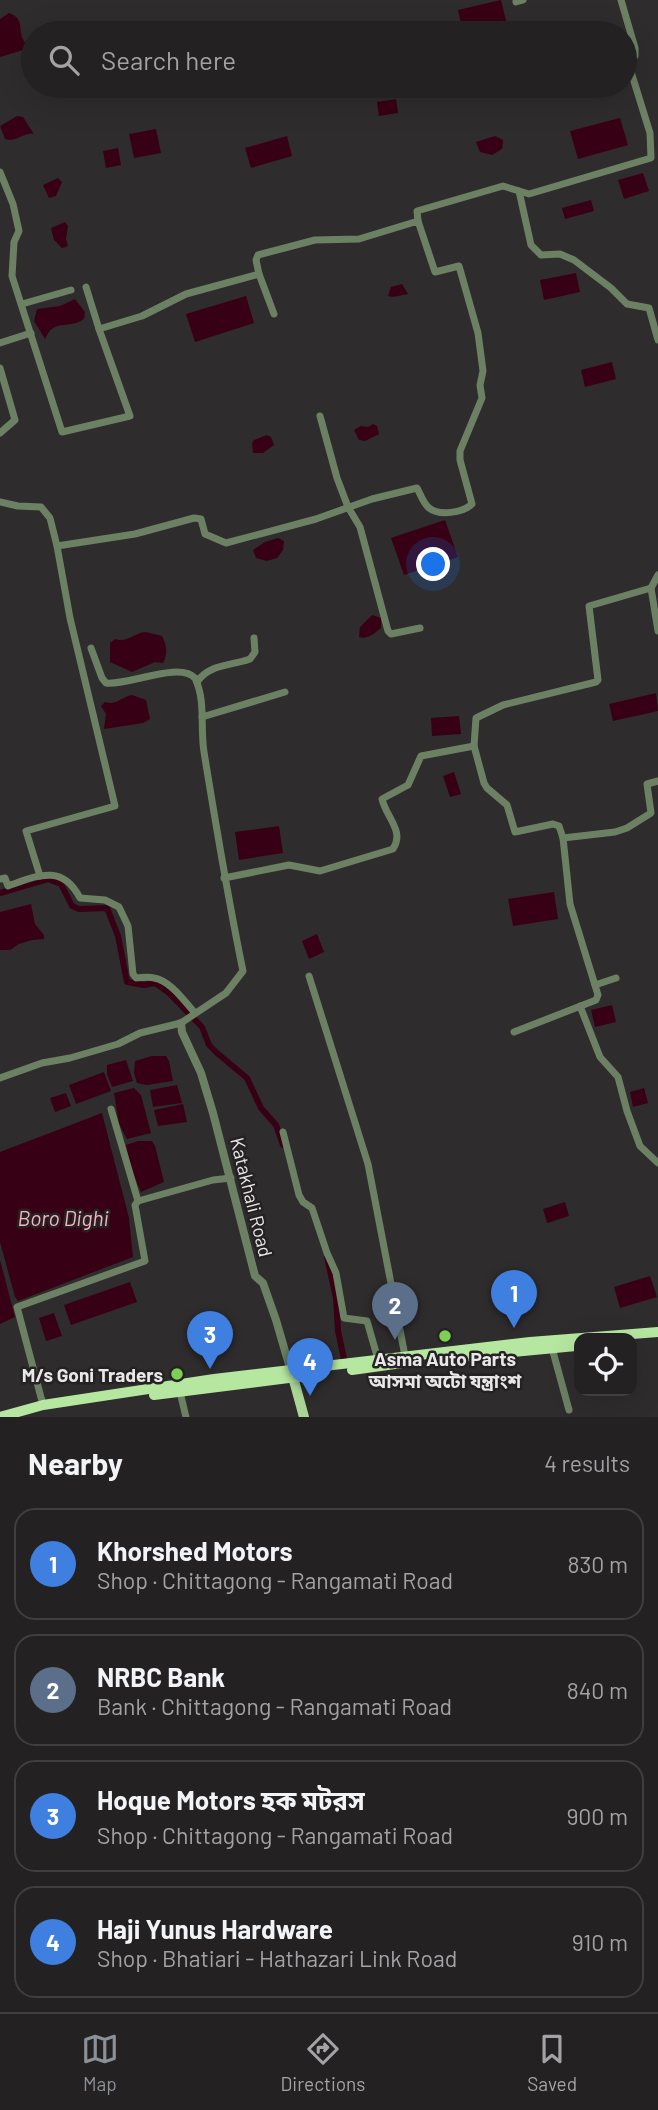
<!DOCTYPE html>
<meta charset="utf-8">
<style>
:root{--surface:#232122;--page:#2b292a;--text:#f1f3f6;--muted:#a3a3a5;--line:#403e40;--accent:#8c9099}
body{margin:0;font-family:Barlow,"Noto Sans Bengali",sans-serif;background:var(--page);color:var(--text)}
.controls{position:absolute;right:21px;bottom:21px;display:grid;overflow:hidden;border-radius:14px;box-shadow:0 7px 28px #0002}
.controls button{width:63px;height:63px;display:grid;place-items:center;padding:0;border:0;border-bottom:2px solid var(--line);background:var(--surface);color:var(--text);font:35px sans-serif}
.you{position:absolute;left:434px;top:565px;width:24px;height:24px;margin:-18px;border:5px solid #fff;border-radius:50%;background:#1a73e8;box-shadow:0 0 0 10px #1a73e833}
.badge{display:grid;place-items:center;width:46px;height:46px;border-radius:50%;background:var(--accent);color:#fff;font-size:23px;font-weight:700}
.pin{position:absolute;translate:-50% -58px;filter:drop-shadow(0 2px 4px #0008)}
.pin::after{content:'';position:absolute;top:37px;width:24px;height:21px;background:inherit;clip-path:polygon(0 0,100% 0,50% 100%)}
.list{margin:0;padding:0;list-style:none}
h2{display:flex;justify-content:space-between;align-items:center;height:91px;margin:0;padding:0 28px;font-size:30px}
h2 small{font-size:23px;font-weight:400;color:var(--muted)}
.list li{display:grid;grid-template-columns:46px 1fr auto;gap:21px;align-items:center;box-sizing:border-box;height:112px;margin:0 14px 14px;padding:0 14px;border:2px solid var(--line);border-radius:21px}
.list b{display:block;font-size:26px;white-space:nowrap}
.list p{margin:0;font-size:23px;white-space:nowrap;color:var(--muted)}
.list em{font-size:23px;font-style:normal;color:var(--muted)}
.icon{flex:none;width:38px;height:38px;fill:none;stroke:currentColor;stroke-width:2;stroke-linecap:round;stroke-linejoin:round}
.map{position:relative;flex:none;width:658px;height:1417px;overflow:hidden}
.search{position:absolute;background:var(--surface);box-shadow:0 7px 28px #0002;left:21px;right:21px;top:21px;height:77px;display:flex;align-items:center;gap:18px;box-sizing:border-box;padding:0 24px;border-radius:38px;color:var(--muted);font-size:26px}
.sheet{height:595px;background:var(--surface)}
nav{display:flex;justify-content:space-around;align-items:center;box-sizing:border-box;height:98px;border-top:2px solid var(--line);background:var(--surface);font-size:19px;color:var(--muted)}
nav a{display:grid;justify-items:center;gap:4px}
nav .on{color:var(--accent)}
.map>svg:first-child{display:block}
.water{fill:#380014}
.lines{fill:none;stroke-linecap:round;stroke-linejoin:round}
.canal{stroke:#380014;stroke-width:6}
.minor{stroke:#6c8163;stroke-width:7}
.tertiary{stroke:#6c8163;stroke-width:8}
.primary{stroke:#a9d697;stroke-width:10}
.trunk{stroke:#b6e7a1;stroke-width:10}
.poi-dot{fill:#7cd154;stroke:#262223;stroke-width:2.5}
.labels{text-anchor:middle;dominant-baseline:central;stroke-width:5;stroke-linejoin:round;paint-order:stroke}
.street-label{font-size:19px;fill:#e9e7e8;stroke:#262223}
.poi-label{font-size:19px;font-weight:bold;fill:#e9e7e8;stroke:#262223}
.water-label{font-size:21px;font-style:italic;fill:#fbb2c3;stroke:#262223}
</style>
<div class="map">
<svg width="658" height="1417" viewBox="0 0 658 1417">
<rect width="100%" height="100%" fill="#2f2c2d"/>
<g class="water">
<path d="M501,0L507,25L463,33L458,10Z"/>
<path d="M9,13C23,18 19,26 22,37C23,40 26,43 27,47L23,50L0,57V19Z"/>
<path d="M396,99L398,113L379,116L377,102Z"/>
<path d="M17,116L23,117L34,134C22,132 17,143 5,139L0,126Z"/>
<path d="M620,118L628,145L578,159L570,131Z"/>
<path d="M156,129L161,153L134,158L129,134Z"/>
<path d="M287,136L292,156L251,168L245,148Z"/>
<path d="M495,136L503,140L502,149L492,155L480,152L476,142Z"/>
<path d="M118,148L121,165L106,168L103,151Z"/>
<path d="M643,173L649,191L624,199L618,180Z"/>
<path d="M58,178L62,182L56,196L49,198L43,185Z"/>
<path d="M591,200L594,211L565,219L562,208Z"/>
<path d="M65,222L68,226L66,239L68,246L62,248L54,240L51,228Z"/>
<path d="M576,273L580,292L544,300L540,280Z"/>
<path d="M402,284L408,294L393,297L388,296L391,287Z"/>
<path d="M246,296L254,323L195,342L186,314Z"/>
<path d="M75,299L85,312L84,319C67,330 54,318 45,339L34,321L37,309L60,306Z"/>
<path d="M612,362L616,379L585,387L581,370Z"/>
<path d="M373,424L377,426L379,434L365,441L359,440L354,430L361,426L368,427Z"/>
<path d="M267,435L271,437L274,445L263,453H253L252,443L254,440Z"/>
<path d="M445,520L458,557L404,575L391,538Z"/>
<path d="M278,538L284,541L283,550L277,558L267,561L256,558L253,550L265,542Z"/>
<path d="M372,615L381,618V628C375,633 367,640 359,637L360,627Z"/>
<path d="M146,632L162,636C167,645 168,654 163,663L155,662L132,672L110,662V643L115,639C128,643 133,633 146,632Z"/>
<path d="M656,693L658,711L613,721L609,704Z"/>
<path d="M132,695L146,700L150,719L143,723L104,729L106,714L101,706L105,702C116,706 121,697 132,695Z"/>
<path d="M459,716L461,734L432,736L431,718Z"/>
<path d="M454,772L461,794L450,797L443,776Z"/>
<path d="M279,826L283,853L239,860L235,832Z"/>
<path d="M554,892L558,919L513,926L508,899Z"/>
<path d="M31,904L35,924L44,935V939L32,940L19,944L10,950H0V912Z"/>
<path d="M317,934L324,952L309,959L302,941Z"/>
<path d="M612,1005L616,1022L595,1027L591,1010Z"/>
<path d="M152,1056H166L169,1061L173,1081L147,1085L137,1083L134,1073L135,1061Z"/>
<path d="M126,1060L133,1081L112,1087L107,1074V1065Z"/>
<path d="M104,1072L111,1091L76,1104L69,1085Z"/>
<path d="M177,1085L182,1103L153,1107L150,1090Z"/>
<path d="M134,1088L141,1095L151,1133L127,1139L119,1124L114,1093Z"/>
<path d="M644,1088L648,1103L633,1107L630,1092Z"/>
<path d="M66,1093L71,1106L55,1112L50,1098Z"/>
<path d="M183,1104L187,1122L158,1126L154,1110Z"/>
<path d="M102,1113L129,1218L133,1257L18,1301L15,1297L0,1242V1152Z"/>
<path d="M138,1141H152L155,1146L164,1182L141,1192L131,1168L126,1145Z"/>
<path d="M565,1202L569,1216L547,1223L543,1209Z"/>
<path d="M0,1260L15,1317L0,1324Z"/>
<path d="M650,1276L657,1297L620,1308L614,1287Z"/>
<path d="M130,1282L137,1302L71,1325L64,1305Z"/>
<path d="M54,1313L62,1336L46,1341L39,1318Z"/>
</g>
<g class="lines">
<g class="canal">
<path d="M0,893L48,879L61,884L72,906L79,909L107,908L118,936L127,982L144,985L155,983L168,992L202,1027L209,1045L217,1053L247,1078L261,1108L276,1125L283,1145"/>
<path d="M327,1257L336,1298L338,1331L344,1359"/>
</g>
<g class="minor">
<path d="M516,2L523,0"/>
<path d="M0,172L13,204L19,231L14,242L12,276L62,432L130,416L99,329"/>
<path d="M519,191L531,245L541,255L560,254L574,260L611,288L627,304L649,308L658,340"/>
<path d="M418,221L417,211L503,186L529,194L651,158L650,133L628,62L635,56V48L621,0"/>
<path d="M259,274L274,314"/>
<path d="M22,304L71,290"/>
<path d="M0,343L31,333"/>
<path d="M0,368L15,420L0,433"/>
<path d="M320,416L337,478L348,507L360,527L388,631L391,634L420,628"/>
<path d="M0,502L18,506L41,507L50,518L57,546"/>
<path d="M658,575L651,588L658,631"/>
<path d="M197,682C209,664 231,666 250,659L255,652L254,638"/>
<path d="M202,717L285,692"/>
<path d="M563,838L615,832L627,828L651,813L647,784L658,781"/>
<path d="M40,876L26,831L115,806L70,618L57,546L135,534L194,518L201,519L205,534L226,543L316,519L372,499L417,488C421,495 423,503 429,508C439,516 463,513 472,504L460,460V451L482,398L480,385L483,371L478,333L459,266L435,272L418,221L359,239L315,240L258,255L256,260L259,274L186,294L142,316L99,329L86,287"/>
<path d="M224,878L289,865L320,871L393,849C405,831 386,817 382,799L408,785L421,756L474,746"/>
<path d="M0,879L5,878L8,886C37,876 62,863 80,898L105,900L119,907L128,926L133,974L136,978C142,978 148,976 154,978C171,981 184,1001 195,1013"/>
<path d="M309,976L368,1164L405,1356"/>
<path d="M595,985L616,978"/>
<path d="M580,1006L600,1057L618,1077L627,1111L640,1146L658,1163"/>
<path d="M514,1032L596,1000L598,995L570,904L563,838L559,826L553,824L515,832L507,805L487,788L484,783L474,746L476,718L503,705L596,682L598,680L589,606L651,588"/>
<path d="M0,1078L42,1063L70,1058L118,1044L140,1033L181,1023L226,993L243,971C228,899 216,826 204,752C200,727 206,701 195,678C179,661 128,686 106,683L102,678L91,648"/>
<path d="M111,1109L138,1201"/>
<path d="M283,1132L299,1195L303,1202L312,1208L327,1253L336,1273L344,1318L367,1321L379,1363"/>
<path d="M552,1348L569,1410"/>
<path d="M180,1392L186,1417"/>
<path d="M43,1405L17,1307L145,1261L135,1205L138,1201L213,1180L231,1178"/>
</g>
<path class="tertiary" d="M181,1023L182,1032L201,1073L213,1113L255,1276L263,1283L276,1320L292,1375"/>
<path class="primary" d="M293,1377L304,1417"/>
<g class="trunk">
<path d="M439,1359L576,1346"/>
<path d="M352,1370L402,1363"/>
<path d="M154,1395L312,1375"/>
<path d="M0,1417L43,1405L214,1379L530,1342L658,1332"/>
</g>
</g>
<g class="poi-dot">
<circle cx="445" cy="1336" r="7"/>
<circle cx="177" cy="1374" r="7"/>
</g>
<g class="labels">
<g class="street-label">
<text transform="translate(252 1197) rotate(76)">Katakhali Road</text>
</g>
<g class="poi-label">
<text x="445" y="1358">Asma Auto Parts<tspan x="445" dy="22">আসমা অটো যন্ত্রাংশ</tspan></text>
<text x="163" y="1374" text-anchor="end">M/s Goni Traders</text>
</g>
<g class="water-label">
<text x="63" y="1217">Boro Dighi</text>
</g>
</g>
</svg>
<div class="controls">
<button><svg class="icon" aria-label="locate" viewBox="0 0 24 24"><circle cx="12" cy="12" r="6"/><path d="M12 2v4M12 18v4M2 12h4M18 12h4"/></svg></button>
</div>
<div class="you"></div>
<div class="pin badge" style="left:514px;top:1328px;background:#3f7fe0">1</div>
<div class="pin badge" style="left:395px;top:1340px;background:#5c6f8a">2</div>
<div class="pin badge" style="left:210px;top:1369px;background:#3f7fe0">3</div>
<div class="pin badge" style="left:310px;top:1396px;background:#3f7fe0">4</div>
<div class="search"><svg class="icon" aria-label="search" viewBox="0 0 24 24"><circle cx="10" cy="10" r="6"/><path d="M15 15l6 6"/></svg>Search here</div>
</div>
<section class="sheet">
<h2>Nearby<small>4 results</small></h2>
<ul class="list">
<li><span class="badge" style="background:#3f7fe0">1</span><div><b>Khorshed Motors</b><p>Shop · Chittagong - Rangamati Road</p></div><em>830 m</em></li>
<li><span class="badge" style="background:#5c6f8a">2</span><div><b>NRBC Bank</b><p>Bank · Chittagong - Rangamati Road</p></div><em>840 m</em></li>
<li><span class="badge" style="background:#3f7fe0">3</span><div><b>Hoque Motors হক মটরস</b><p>Shop · Chittagong - Rangamati Road</p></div><em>900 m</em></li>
<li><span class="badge" style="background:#3f7fe0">4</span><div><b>Haji Yunus Hardware</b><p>Shop · Bhatiari - Hathazari Link Road</p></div><em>910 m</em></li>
</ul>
</section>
<nav>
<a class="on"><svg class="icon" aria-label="map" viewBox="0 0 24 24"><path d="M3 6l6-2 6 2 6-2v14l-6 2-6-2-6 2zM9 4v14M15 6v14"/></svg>Map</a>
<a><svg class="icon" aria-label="directions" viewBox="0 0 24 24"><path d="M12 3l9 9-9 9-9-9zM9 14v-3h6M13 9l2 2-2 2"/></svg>Directions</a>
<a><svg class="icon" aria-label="saved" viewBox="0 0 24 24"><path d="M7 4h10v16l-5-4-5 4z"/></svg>Saved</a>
</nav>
